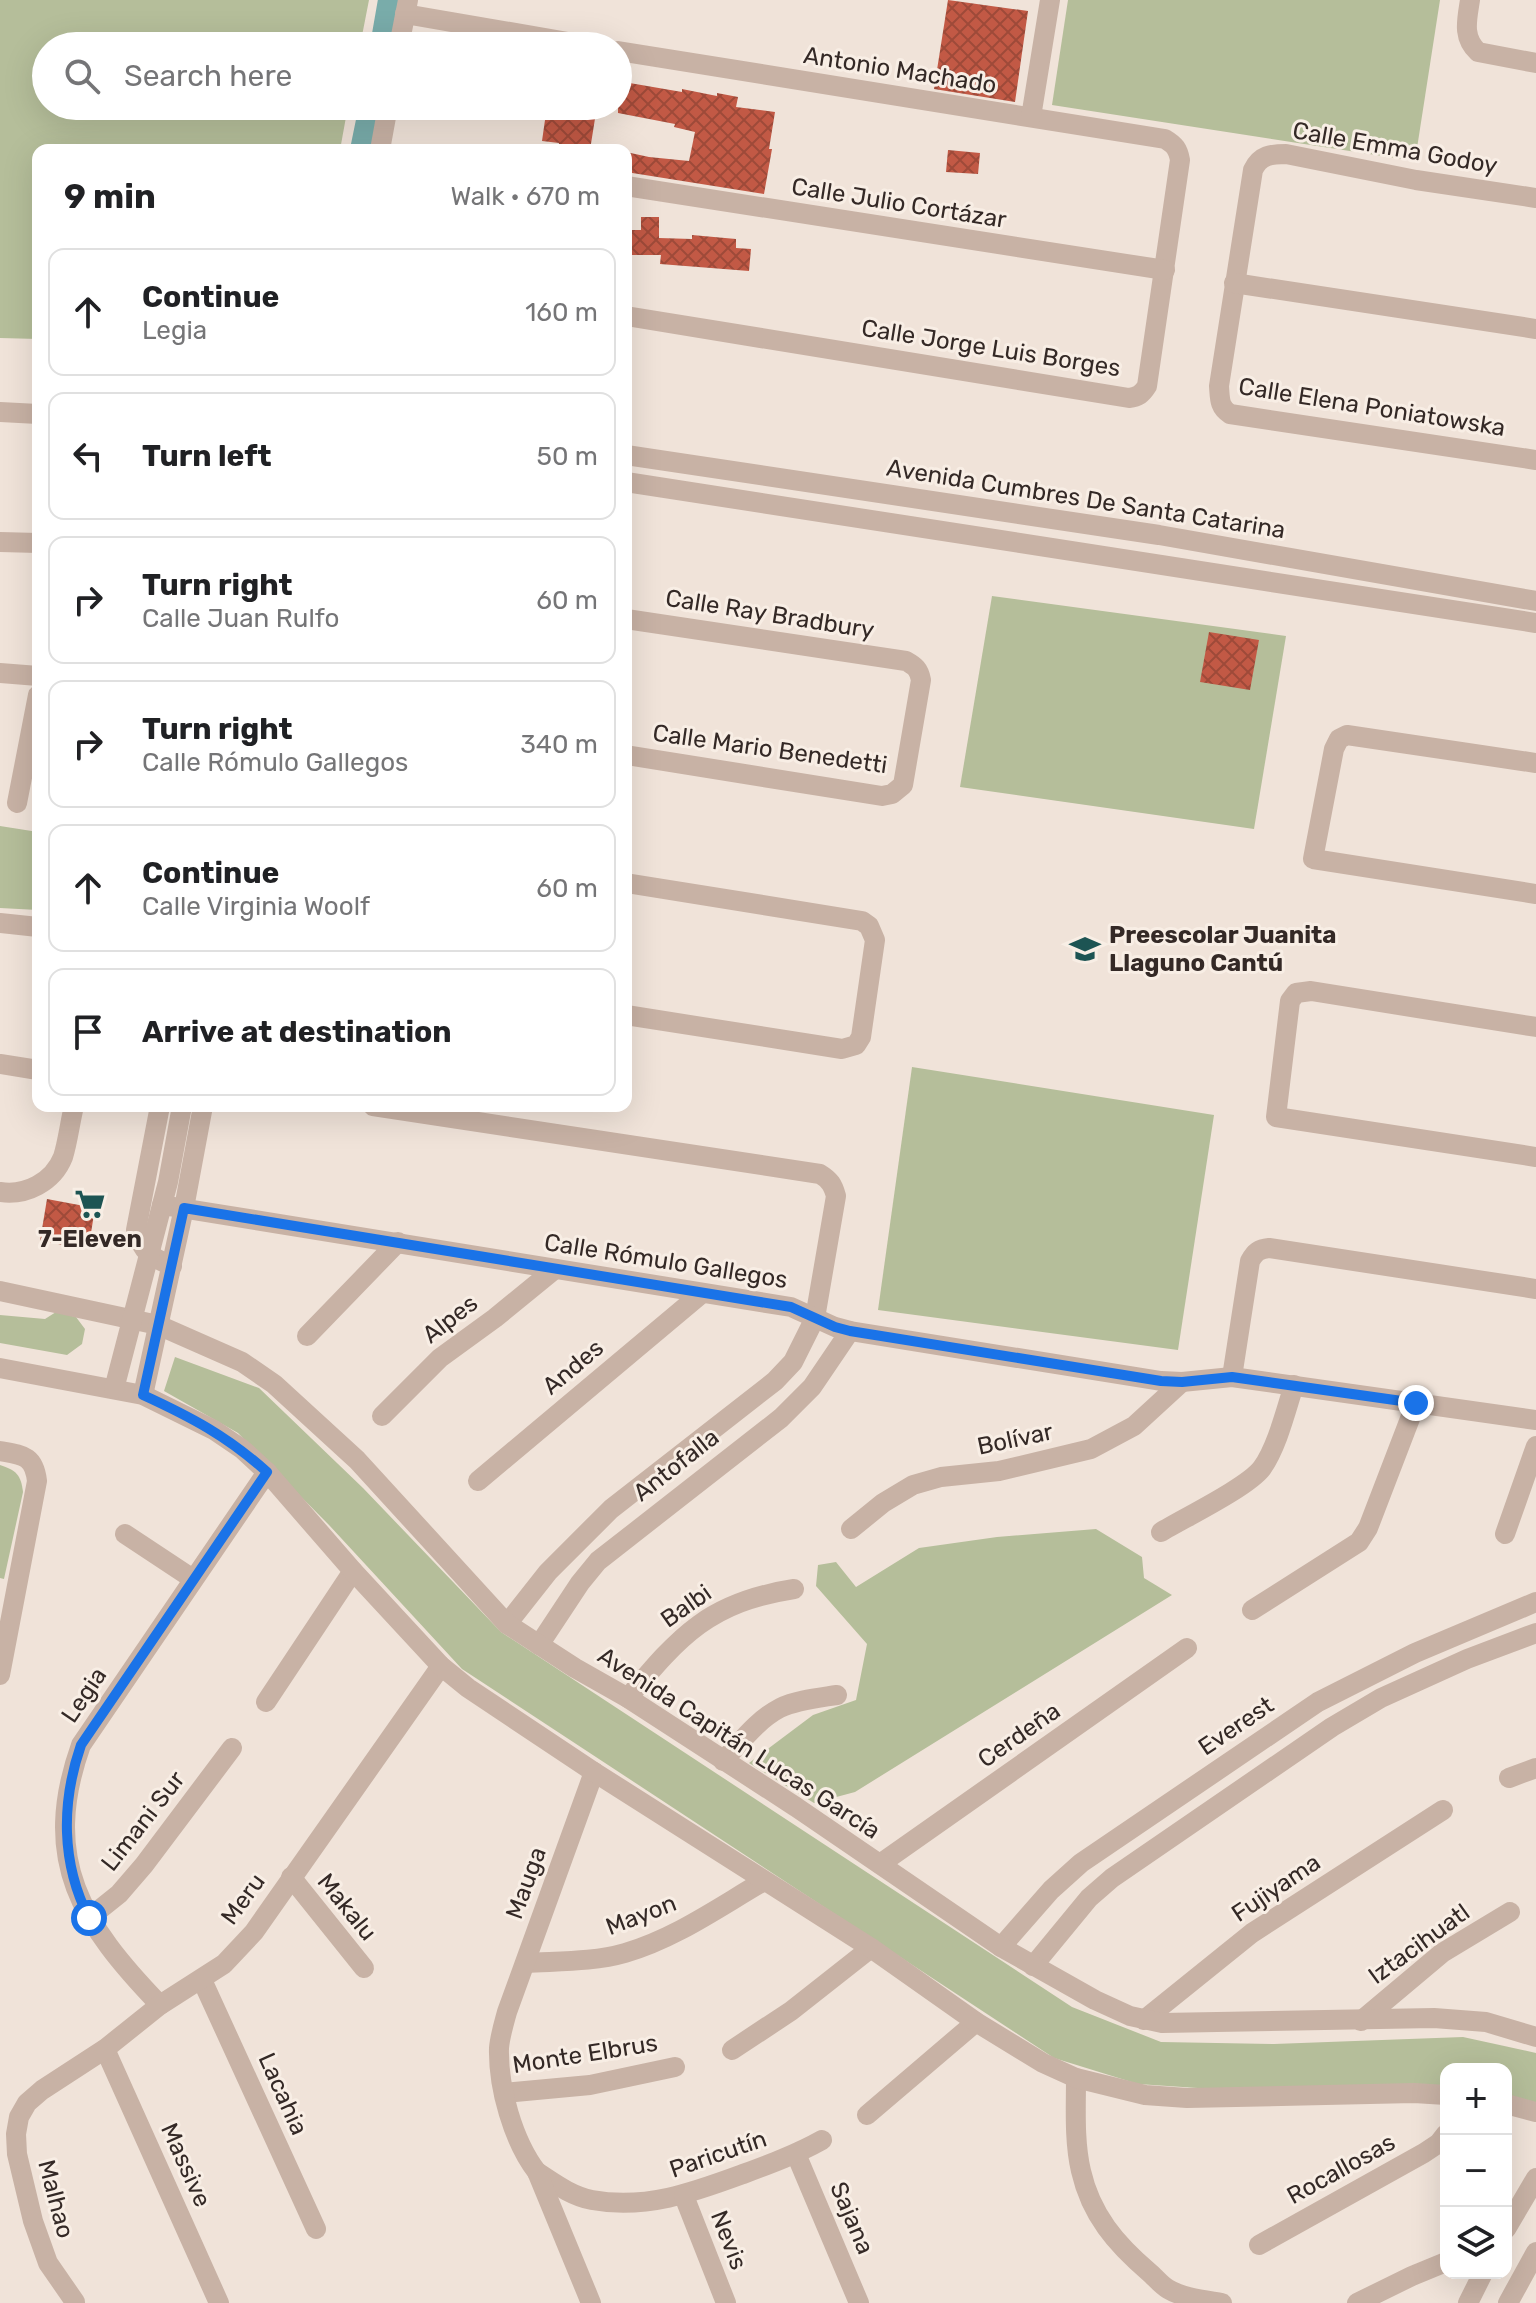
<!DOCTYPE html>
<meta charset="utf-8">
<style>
:root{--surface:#fff;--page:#f2f2f2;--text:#202124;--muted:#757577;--line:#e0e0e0}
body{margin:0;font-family:Rubik,sans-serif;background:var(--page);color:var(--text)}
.controls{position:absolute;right:24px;bottom:24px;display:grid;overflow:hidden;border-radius:16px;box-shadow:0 8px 32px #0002}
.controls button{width:72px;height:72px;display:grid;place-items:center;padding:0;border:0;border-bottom:2px solid var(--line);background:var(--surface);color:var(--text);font:40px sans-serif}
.stop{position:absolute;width:24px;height:24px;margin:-18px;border:6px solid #1a73e8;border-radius:50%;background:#fff}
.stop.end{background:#1a73e8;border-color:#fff;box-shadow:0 2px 8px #0008}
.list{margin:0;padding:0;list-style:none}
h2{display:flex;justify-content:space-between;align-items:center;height:104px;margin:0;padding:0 32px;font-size:34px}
h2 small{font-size:26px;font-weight:400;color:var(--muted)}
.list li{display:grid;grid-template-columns:52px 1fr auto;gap:24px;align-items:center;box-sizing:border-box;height:128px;margin:0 16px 16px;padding:0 16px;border:2px solid var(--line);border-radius:16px}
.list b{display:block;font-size:30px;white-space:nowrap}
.list p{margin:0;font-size:26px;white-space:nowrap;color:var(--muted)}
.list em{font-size:26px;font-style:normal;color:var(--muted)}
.icon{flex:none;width:44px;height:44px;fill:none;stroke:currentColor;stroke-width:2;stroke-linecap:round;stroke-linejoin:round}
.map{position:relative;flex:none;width:1536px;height:2303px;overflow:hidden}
.search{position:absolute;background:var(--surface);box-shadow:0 8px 32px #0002;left:32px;top:32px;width:600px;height:88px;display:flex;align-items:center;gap:20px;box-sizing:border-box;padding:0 28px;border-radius:44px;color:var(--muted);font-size:30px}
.panel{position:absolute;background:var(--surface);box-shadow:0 8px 32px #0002;left:32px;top:144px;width:600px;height:968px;border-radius:16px}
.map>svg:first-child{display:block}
.green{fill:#b5be9a}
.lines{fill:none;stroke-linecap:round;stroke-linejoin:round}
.canal{stroke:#79acaa;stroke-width:22}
.building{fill:url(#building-cross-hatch)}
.minor{stroke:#c8b2a5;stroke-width:20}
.tertiary{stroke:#c8b2a5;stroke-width:20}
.route{stroke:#1a73e8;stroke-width:10}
.labels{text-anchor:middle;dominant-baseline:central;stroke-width:6;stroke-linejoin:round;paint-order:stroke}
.street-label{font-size:24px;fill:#342926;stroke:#f8eee5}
.poi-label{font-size:24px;font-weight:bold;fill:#342926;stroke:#f8eee5;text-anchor:start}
</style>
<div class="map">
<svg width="1536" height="2303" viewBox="0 0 1536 2303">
<defs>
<pattern id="building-cross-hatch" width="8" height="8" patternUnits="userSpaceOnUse" patternTransform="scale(2)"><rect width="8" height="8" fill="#c25945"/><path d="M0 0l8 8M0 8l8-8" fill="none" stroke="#9e4a39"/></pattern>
</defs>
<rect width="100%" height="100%" fill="#f0e3d9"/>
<g class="green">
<path d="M0,0H369L360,46H46V106H348L340,150H38V339L0,338Z"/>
<path d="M1068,0H1440L1415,161L1052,105Z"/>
<path d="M992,596L1286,636L1254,829L960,787Z"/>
<path d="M0,826L38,832V910L0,908Z"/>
<path d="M912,1067L1214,1115L1178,1350L878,1310Z"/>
<path d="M56,1312L76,1317L85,1329L82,1344L67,1355L0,1343V1315L45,1319Z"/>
<path d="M175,1357L259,1388L363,1488L501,1632L1072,2007L1161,2042L1274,2044L1463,2037L1536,2053V2105L1506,2097V2069H1446V2090L1242,2091L1138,2084L1054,2058L462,1669L329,1525L238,1433L164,1391Z"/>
<path d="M0,1465C16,1470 21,1475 23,1492L4,1579L0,1578Z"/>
<path d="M1096,1529L1142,1557L1144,1578L1172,1595L855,1792L814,1803L749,1763L813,1715L856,1700L867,1644L816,1586L818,1565L836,1562L856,1587L919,1548L997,1537Z"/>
</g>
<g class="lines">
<g class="canal">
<path d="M381,46L389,0"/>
<path d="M361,150L370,106"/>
</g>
</g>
<g class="building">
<path d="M948,0L1028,11L1015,102L934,89Z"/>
<path d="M618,81L682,92V89L717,96V93L738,97L736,107L775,112L769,149H772L764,194L626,172V152L649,157L689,161L695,132L674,127L675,124L618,113Z"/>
<path d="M547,106H597L590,150H558L559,143L542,141Z"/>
<path d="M948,150L980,153L978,174L946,172Z"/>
<path d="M641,217H659V238L692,239V235L736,239V248L751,249L749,271L660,264L661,255H626V230H641Z"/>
<path d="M1209,632L1259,640L1250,690L1200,682Z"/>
<path d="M47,1199L95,1208L90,1239L76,1247L40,1241Z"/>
</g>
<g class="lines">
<g class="minor">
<path d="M1470,0C1467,20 1462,37 1478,52L1536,63"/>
<path d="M405,14L591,46"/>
<path d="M618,51L1165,139C1175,145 1178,149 1180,160L1147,386C1142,394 1138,397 1129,398L626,316"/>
<path d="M1031,117L1050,0"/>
<path d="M626,186L1165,270"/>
<path d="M1536,198L1416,180L1286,154C1271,154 1260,155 1253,170L1219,386C1220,399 1219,407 1230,414L1536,460"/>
<path d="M1234,283L1536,329"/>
<path d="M0,412L38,414"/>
<path d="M0,542L38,543"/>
<path d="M626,619L906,661C915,666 919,669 921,680L903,785L892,794L882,796L626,755"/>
<path d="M0,673L38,676"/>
<path d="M1536,763L1347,735L1339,739L1334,749L1313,859L1536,894"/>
<path d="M17,803L38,695"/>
<path d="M626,883L862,921L869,926L875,940L861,1037L856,1045L842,1049L626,1015"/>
<path d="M0,923L38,927"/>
<path d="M1536,1027L1311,991L1296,993L1290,1001L1276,1117L1536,1157"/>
<path d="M0,1064L38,1070"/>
<path d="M160,1106L136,1230C143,1254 150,1256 172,1266"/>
<path d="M373,1106L820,1174C830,1180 833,1185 836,1196L815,1318L793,1362L775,1381L611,1509L548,1572L507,1624"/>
<path d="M0,1192C26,1196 53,1182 63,1157C68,1141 70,1122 74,1106"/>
<path d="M162,1205L791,1307L835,1327L850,1331L1161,1381L1182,1382L1232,1377L1536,1420"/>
<path d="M307,1336L398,1242"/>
<path d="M1232,1377L1250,1261C1255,1252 1259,1249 1269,1248L1536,1289"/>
<path d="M382,1416L440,1358L495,1318L555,1269"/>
<path d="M0,1451C22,1455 34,1455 37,1481L0,1675"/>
<path d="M478,1481L701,1294"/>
<path d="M851,1529L883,1503L913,1485L941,1477L999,1471L1091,1449L1134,1426L1182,1382"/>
<path d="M1161,1532C1184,1518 1248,1487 1262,1468C1277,1447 1286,1410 1294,1385"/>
<path d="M125,1534L193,1579"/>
<path d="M1505,1534L1536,1446"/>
<path d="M1252,1610L1359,1542L1368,1528L1416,1403"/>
<path d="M539,1645L580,1583L598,1561L781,1418L812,1387L850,1331"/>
<path d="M628,1698C680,1635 710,1602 794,1589"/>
<path d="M266,1702L353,1571"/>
<path d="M723,1761C740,1743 757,1720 780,1708C797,1700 818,1698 837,1695"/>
<path d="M1509,1778L1536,1768"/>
<path d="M880,1864L1187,1648"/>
<path d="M291,1877L364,1968"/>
<path d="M89,1918L119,1894L144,1865L232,1748"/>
<path d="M1001,1947L1051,1890L1081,1863L1318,1702L1415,1653L1536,1602"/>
<path d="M526,1963C558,1961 594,1962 625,1953C676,1938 719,1907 764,1881"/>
<path d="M1033,1966L1089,1898L1112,1878L1332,1727L1381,1698L1467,1659L1536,1633"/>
<path d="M202,1980L316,2229"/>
<path d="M160,2005C82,1924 40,1860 81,1745L267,1472"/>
<path d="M1144,2020L1252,1933L1443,1810"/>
<path d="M1361,2021L1442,1953L1510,1912"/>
<path d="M105,2049L219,2303"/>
<path d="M732,2050L791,2011L871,1948"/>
<path d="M1076,2078C1076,2108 1074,2141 1081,2171C1091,2215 1116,2244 1149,2272C1155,2277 1161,2285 1168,2289C1183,2298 1204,2300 1222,2303"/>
<path d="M504,2093L590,2085L675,2067"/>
<path d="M867,2115L976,2022"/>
<path d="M796,2154L859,2303"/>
<path d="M537,2172C554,2183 571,2196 592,2200C646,2210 694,2192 743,2174C770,2164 797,2154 822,2140"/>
<path d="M684,2196L726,2303"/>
<path d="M1506,2229L1536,2178"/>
<path d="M1259,2245L1424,2153L1439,2143L1446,2134"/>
<path d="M75,2302L48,2263L33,2221L17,2154L16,2134L19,2117L27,2103L42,2090L105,2049L160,2005L224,1964L254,1932L441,1666"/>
<path d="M591,2303L537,2172C513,2141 498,2087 499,2048C500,2036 504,2023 507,2012L594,1772"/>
<path d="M1357,2303L1412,2276L1446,2262"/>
<path d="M1468,2303L1483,2273"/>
<path d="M1508,2303L1536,2252"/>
</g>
<g class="tertiary">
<path d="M399,46L408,0"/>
<path d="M380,150L388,106"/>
<path d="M626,455L1159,535L1536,601"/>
<path d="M626,482L1536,623"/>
<path d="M0,1291L158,1325L242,1362L274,1384L357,1460L507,1624L575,1668L628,1698L796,1807L1001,1947L1095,2000L1130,2016L1162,2023L1434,2018L1486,2022L1536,2037"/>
<path d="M0,1368L143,1395L214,1430L242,1449L267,1472L353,1571L441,1666L468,1688L594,1772L871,1948L976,2022L1043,2063L1076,2078L1145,2095L1187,2098L1414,2093L1446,2095"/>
<path d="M114,1389L168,1182L182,1106"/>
<path d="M143,1395L184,1208L203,1106"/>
<path d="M1506,2104L1536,2112"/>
</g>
</g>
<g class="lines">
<path class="route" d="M89,1918C61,1863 61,1803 81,1745L267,1472C227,1436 191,1417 143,1395L184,1208L791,1307L835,1327L850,1331L1161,1381L1182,1382L1232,1377L1416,1403"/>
</g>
<defs>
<g id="school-bare" transform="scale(2.4)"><path d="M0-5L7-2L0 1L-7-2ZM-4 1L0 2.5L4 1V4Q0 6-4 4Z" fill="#1d5453" stroke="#f8eee5" stroke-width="2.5" paint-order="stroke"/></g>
<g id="supermarket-bare" transform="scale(2.4)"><path d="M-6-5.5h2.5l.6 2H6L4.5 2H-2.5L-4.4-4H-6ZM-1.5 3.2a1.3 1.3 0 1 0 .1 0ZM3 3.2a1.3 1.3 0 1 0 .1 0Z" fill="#1d5453" stroke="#f8eee5" stroke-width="2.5" paint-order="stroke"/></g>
</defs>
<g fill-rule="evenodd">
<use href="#school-bare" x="1085" y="949"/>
<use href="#supermarket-bare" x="90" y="1204"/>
</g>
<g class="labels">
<g class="street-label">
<text transform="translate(900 70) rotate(9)">Antonio Machado</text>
<text transform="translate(1395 148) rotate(10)">Calle Emma Godoy</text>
<text transform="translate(899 203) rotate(9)">Calle Julio Cortázar</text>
<text transform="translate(991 348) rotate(9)">Calle Jorge Luis Borges</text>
<text transform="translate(1372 407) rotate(9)">Calle Elena Poniatowska</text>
<text transform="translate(1086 499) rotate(9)">Avenida Cumbres De Santa Catarina</text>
<text transform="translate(770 614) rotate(9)">Calle Ray Bradbury</text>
<text transform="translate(770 749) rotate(8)">Calle Mario Benedetti</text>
<text transform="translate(666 1261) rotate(9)">Calle Rómulo Gallegos</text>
<text transform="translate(450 1319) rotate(-38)">Alpes</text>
<text transform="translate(573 1367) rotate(-40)">Andes</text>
<text transform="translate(1015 1439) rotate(-12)">Bolívar</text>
<text transform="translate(676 1465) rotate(-38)">Antofalla</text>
<text transform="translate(686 1606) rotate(-35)">Balbi</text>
<text transform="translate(84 1695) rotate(-56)">Legia</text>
<text transform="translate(1236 1726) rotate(-34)">Everest</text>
<text transform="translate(1019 1735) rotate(-35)">Cerdeña</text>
<text transform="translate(739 1743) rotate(33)">Avenida Capitán Lucas García</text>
<text transform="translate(143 1821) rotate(-52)">Limani Sur</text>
<text transform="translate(526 1883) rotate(-70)">Mauga</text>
<text transform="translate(1276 1888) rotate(-34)">Fujiyama</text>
<text transform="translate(243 1899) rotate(-54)">Meru</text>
<text transform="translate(347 1907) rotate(51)">Makalu</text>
<text transform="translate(641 1915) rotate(-21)">Mayon</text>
<text transform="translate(1419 1944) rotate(-36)">Iztacihuatl</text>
<text transform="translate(585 2054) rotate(-9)">Monte Elbrus</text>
<text transform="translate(283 2094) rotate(66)">Lacahia</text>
<text transform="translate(718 2154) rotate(-19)">Paricutín</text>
<text transform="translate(186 2165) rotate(66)">Massive</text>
<text transform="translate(1341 2169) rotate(-29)">Rocallosas</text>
<text transform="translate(56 2199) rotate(75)">Malhao</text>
<text transform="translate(852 2218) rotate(67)">Sajana</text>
<text transform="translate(729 2240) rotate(69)">Nevis</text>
</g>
<g class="poi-label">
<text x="1109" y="935">Preescolar Juanita<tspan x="1109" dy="28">Llaguno Cantú</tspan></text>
<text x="90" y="1239" text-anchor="middle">7-Eleven</text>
</g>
</g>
</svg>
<div class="controls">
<button>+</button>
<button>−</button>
<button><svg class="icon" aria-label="layers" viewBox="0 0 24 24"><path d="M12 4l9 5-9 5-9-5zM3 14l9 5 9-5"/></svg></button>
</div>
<div class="stop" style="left:89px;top:1918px"></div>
<div class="stop end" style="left:1416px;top:1403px"></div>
<div class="search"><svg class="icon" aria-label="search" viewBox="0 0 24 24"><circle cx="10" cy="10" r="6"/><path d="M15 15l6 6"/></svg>Search here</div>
<section class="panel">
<h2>9 min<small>Walk · 670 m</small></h2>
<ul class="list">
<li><svg class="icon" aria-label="ahead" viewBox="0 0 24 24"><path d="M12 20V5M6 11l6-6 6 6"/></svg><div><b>Continue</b><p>Legia</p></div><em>160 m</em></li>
<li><svg class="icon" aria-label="left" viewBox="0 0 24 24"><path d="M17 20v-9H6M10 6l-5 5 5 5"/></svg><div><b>Turn left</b></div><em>50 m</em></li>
<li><svg class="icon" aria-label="right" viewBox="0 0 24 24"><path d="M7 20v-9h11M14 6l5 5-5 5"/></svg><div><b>Turn right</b><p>Calle Juan Rulfo</p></div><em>60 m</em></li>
<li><svg class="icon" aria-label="right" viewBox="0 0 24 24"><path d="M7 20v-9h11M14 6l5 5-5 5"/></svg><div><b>Turn right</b><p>Calle Rómulo Gallegos</p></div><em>340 m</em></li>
<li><svg class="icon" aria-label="ahead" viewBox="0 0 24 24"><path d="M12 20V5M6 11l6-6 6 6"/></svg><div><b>Continue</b><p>Calle Virginia Woolf</p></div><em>60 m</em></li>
<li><svg class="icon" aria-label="arrive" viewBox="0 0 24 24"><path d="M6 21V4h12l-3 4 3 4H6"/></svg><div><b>Arrive at destination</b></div></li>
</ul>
</section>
</div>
